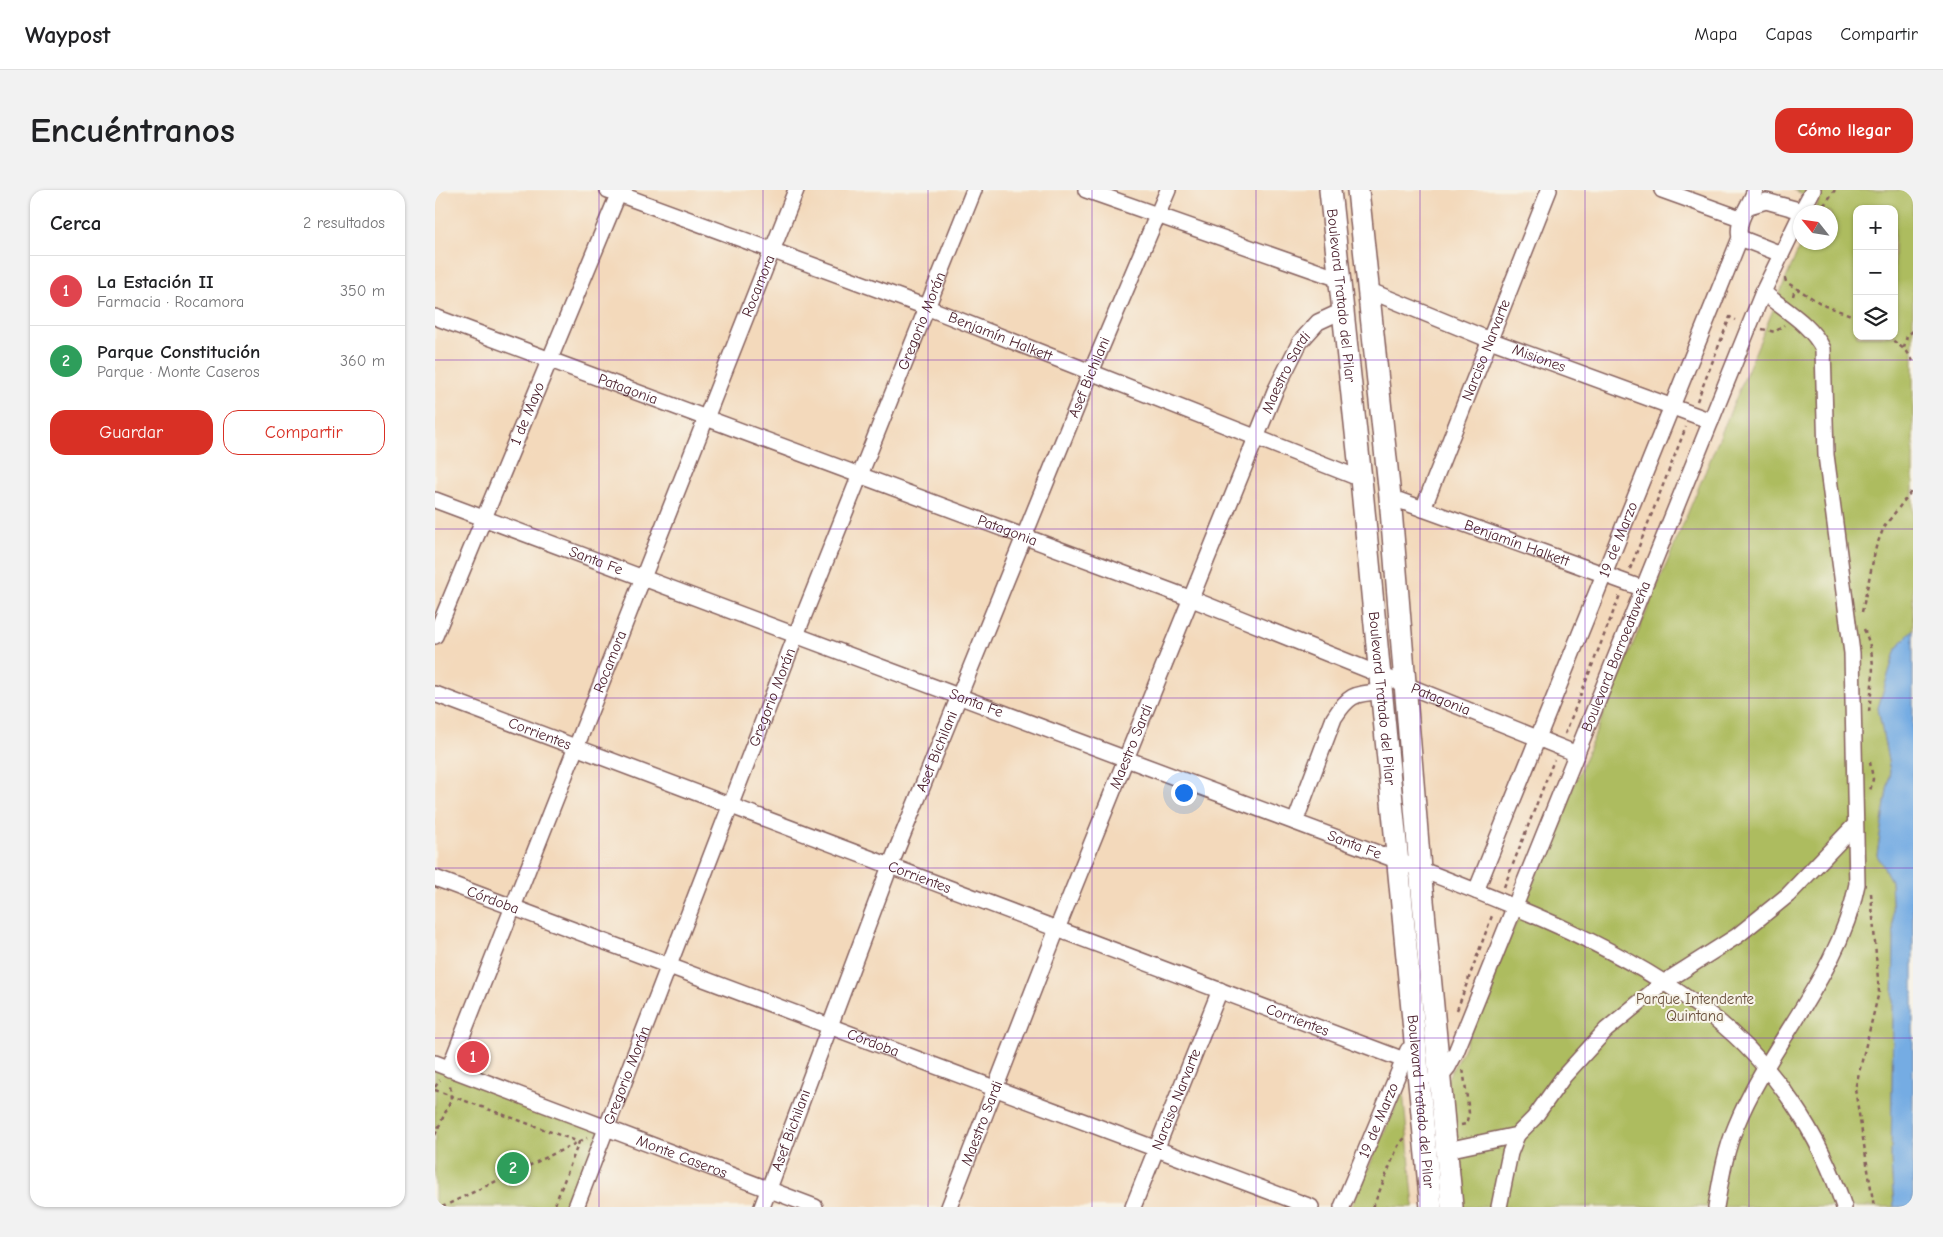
<!DOCTYPE html>
<html lang="es">
<meta charset="utf-8">
<style>
:root{--surface:#fff;--page:#f2f2f2;--text:#202124;--muted:#757577;--line:#e0e0e0;--accent:#d93025}
body{margin:0;font-family:"Comic Neue",sans-serif;background:var(--page);color:var(--text)}
.controls{position:absolute;right:15px;top:15px;display:grid;overflow:hidden;border-radius:10px;box-shadow:0 1px 4px #0004}
.controls button{width:45px;height:45px;display:grid;place-items:center;padding:0;border:0;border-bottom:1px solid var(--line);background:var(--surface);color:var(--text);font:25px sans-serif}
.compass{position:absolute;left:1358px;top:15px;width:45px;height:45px;border-radius:50%;background:var(--surface);box-shadow:0 1px 4px #0004;rotate:300deg}
.you{position:absolute;left:748px;top:602px;width:18px;height:18px;margin:-12px;border:4px solid #fff;border-radius:50%;background:#1a73e8;box-shadow:0 0 0 8px #1a73e833}
.badge{display:grid;place-items:center;width:32px;height:32px;border-radius:50%;background:var(--accent);color:#fff;font-size:16px;font-weight:700}
.pin{position:absolute;translate:-50% -50%;border:2px solid #fff;box-shadow:0 1px 5px #0006}
.list{margin:0;padding:0;list-style:none}
h2{display:flex;justify-content:space-between;align-items:center;height:65px;margin:0;padding:0 20px;font-size:21px}
h2 small{font-size:16px;font-weight:400;color:var(--muted)}
.list li{display:grid;grid-template-columns:32px 1fr auto;gap:15px;align-items:center;box-sizing:border-box;height:70px;padding:0 20px;border-top:1px solid var(--line)}
.list b{display:block;font-size:19px;white-space:nowrap}
.list p{margin:0;font-size:16px;white-space:nowrap;color:var(--muted)}
.list em{font-size:16px;font-style:normal;color:var(--muted)}
.actions{display:flex;gap:10px;padding:15px 20px}
.actions a{flex:1;padding:11px 0;border:1px solid var(--accent);border-radius:15px;text-align:center;font-size:18px;color:var(--accent)}
.actions .main{background:var(--accent);color:#fff}
.icon{flex:none;width:28px;height:28px;fill:none;stroke:currentColor;stroke-width:2;stroke-linecap:round;stroke-linejoin:round}
.map{position:relative;flex:none;width:1478px;height:1017px;overflow:hidden;border-radius:15px}
header{display:flex;align-items:center;gap:30px;box-sizing:border-box;height:70px;padding:0 25px;background:var(--surface);border-bottom:1px solid var(--line)}
header strong{font-size:24px}
nav{display:flex;gap:28px;margin-inline-start:auto;font-size:18px}
.intro{display:flex;align-items:center;justify-content:space-between;box-sizing:border-box;height:120px;padding:0 30px}
h1{margin:0;font-size:35px}
.button{padding:12px 22px;border-radius:15px;background:var(--accent);color:#fff;font-size:18px;font-weight:700}
main{display:flex;gap:30px;padding:0 30px}
aside{flex:1;background:var(--surface);border-radius:15px;box-shadow:0 1px 4px #0004}
.map>svg:first-child{display:block}
.green{fill:#adbc5f;stroke:#7c6e45;fill-rule:evenodd}
.water{fill:#74ace3;stroke:#5f6687}
.lines{fill:none;stroke-linecap:round;stroke-linejoin:round}
.minor-casing{stroke:#85605d;stroke-width:18}
.secondary-casing{stroke:#85605d;stroke-width:24}
.path{stroke:#85605d;stroke-width:2.5;stroke-dasharray:4 4;stroke-linecap:butt}
.minor{stroke:#fff;stroke-width:15}
.secondary{stroke:#fff;stroke-width:21}
.grid{fill:none;stroke:#7b2cbf;stroke-width:1;stroke-opacity:0.55}
.labels{text-anchor:middle;dominant-baseline:central;stroke-width:4;stroke-linejoin:round;paint-order:stroke}
.street-label{font-size:15px;fill:#4a1f2b;stroke:#f7f3e8}
.park-label{font-size:15px;fill:#684e3b;stroke:#f7f3e8}
</style>
<header>
<strong>Waypost</strong>
<nav><a>Mapa</a><a>Capas</a><a>Compartir</a></nav>
</header>
<div class="intro"><h1>Encuéntranos</h1><a class="button">Cómo llegar</a></div>
<main>
<aside>
<h2>Cerca<small>2 resultados</small></h2>
<ul class="list">
<li><span class="badge" style="background:#e0444e">1</span><div><b>La Estación II</b><p>Farmacia · Rocamora</p></div><em>350 m</em></li>
<li><span class="badge" style="background:#2e9e5b">2</span><div><b>Parque Constitución</b><p>Parque · Monte Caseros</p></div><em>360 m</em></li>
</ul>
<div class="actions"><a class="main">Guardar</a><a>Compartir</a></div>
</aside>
<div class="map">
<svg width="1478" height="1017" viewBox="0 0 1478 1017">
<rect width="100%" height="100%" fill="#f7f3e8"/>
<filter id="ink" filterUnits="userSpaceOnUse"><feTurbulence type="fractalNoise" baseFrequency=".02" numOctaves="2"/><feDisplacementMap in="SourceGraphic" scale="10" xChannelSelector="R" yChannelSelector="G"/><feConvolveMatrix kernelMatrix="1 2 1 2 8 2 1 2 1" color-interpolation-filters="sRGB"/></filter>
<filter id="wash" filterUnits="userSpaceOnUse"><feTurbulence type="fractalNoise" baseFrequency=".0096" numOctaves="4" result="noise"/><feDisplacementMap in="SourceGraphic" scale="20" xChannelSelector="R" yChannelSelector="G"/><feGaussianBlur stdDeviation="1.12" result="paint"/><feColorMatrix in="noise" values="0 0 0 0 0 0 0 0 0 0 0 0 0 0 0 0 0 1.4 0 .05"/><feComposite in="paint" operator="in"/></filter>
<g filter="url(#wash)">
<rect width="100%" height="100%" fill="#f3d9bb"/>
<g class="green">
<path d="M1358,0H1478V439L1461,459L1443,518L1455,581L1442,665L1456,691L1459,749L1456,971L1459,1017H1025L1012,889L1027,862L1366,53L1396,52V22H1379L1384,10ZM1422,19H1459V146H1422Z"/>
<path d="M0,875L171,939L140,1017H0Z"/>
<path d="M968,901L979,1017H916Z"/>
</g>
<path class="water" d="M1478,439V1017H1459L1456,971L1459,749L1456,691L1442,665L1455,581L1443,518L1461,459Z"/>
</g>
<g filter="url(#ink)">
<g class="lines">
<g class="minor-casing">
<g id="minor">
<path id="s1" d="M173,0L491,117L926,289"/>
<path d="M651,0L904,89"/>
<path d="M1227,0L1305,28"/>
<path d="M1314,16L1331,11L1367,21"/>
<path d="M1366,22L1378,0"/>
<path d="M1305,48L1346,64"/>
<path id="s2" d="M933,100L1055,150L1276,231"/>
<path id="s3" d="M0,127L757,409L1142,564"/>
<path id="s4" d="M955,307L1209,399"/>
<path id="s5" d="M0,310L961,670C1070,712 1185,754 1278,827C1339,875 1385,944 1409,1017"/>
<path id="s6" d="M988,319L1114,0"/>
<path id="s7" d="M0,446L185,0"/>
<path id="s8" d="M0,504L969,870"/>
<path d="M860,632L899,528C913,506 919,503 945,502"/>
<path id="s9" d="M0,688L876,1017"/>
<path id="s10" d="M1041,701L1305,48C1301,29 1314,18 1320,0"/>
<path id="s11" d="M0,873L380,1017"/>
<path id="s12" d="M14,879L361,0"/>
<path id="s13" d="M1000,888H1004L1013,877L1021,862L1328,102L1366,24"/>
<path d="M1012,960L1082,945L1099,928L1129,886L1171,840L1228,793L1302,746L1353,705L1419,636"/>
<path id="s14" d="M141,1017L361,445L539,0"/>
<path id="s15" d="M327,1017L455,676L656,182L733,0"/>
<path id="s16" d="M514,1017L622,739L840,201L865,152L883,132L909,120"/>
<path id="s17" d="M698,1017L785,800"/>
<path id="s18" d="M907,1017L973,860"/>
<path d="M1064,1017L1075,963L1082,945"/>
<path d="M1281,1017C1286,989 1290,962 1301,936C1335,852 1405,785 1422,694L1417,463L1391,265L1388,159C1376,134 1349,120 1328,102"/>
</g>
</g>
<g class="secondary-casing">
<g id="secondary">
<path id="s19" d="M895,0L926,289L996,1017"/>
<path d="M923,0L955,307L985,679L1017,1017"/>
</g>
</g>
<g class="path">
<path d="M1384,22L1400,0"/>
<path d="M1350,88L1351,92L1390,116L1422,127"/>
<path d="M1358,106L1360,98"/>
<path d="M1327,139L1340,142L1349,135"/>
<path d="M1478,141L1472,146L1469,157L1478,171"/>
<path d="M1452,146L1469,159"/>
<path d="M1262,211L1295,127L1301,130"/>
<path d="M1195,379L1251,237"/>
<path d="M1427,422L1441,357L1449,337L1478,299"/>
<path d="M1429,439C1443,472 1437,489 1434,522"/>
<path d="M1130,544L1185,405"/>
<path d="M1435,572L1438,589L1435,601"/>
<path d="M1069,697L1119,570"/>
<path d="M1436,703L1444,802L1420,899L1439,1017"/>
<path d="M1022,820L1058,723"/>
<path d="M0,897L5,890"/>
<path d="M0,900L144,952L119,1017"/>
<path d="M1026,935L1031,934L1034,923L1028,878"/>
<path d="M0,945L16,910L15,893"/>
<path d="M7,1017L152,948"/>
<path d="M938,1017L963,956L972,945"/>
</g>
<use href="#minor" class="minor"/>
<use href="#secondary" class="secondary"/>
</g>
</g>
<path class="grid" d="M164,0V1017M328,0V1017M493,0V1017M657,0V1017M821,0V1017M985,0V1017M1150,0V1017M1314,0V1017M0,170H1478M0,339H1478M0,508H1478M0,678H1478M0,848H1478"/>
<g class="labels">
<g class="street-label">
<text stroke="none"><textPath href="#s12" startOffset="842">Rocamora</textPath></text>
<text stroke="none"><textPath href="#s19" startOffset="106">Boulevard Tratado del Pilar</textPath></text>
<text stroke="none"><textPath href="#s14" startOffset="951">Gregorio Morán</textPath></text>
<text stroke="none"><textPath href="#s1" startOffset="419">Benjamín Halkett</textPath></text>
<text stroke="none"><textPath href="#s6" startOffset="171">Narciso Narvarte</textPath></text>
<text stroke="none"><textPath href="#s2" startOffset="184">Misiones</textPath></text>
<text stroke="none"><textPath href="#s16" startOffset="900">Maestro Sardi</textPath></text>
<text stroke="none"><textPath href="#s15" startOffset="892">Asef Bichilani</textPath></text>
<text stroke="none"><textPath href="#s3" startOffset="206">Patagonia</textPath></text>
<text stroke="none"><textPath href="#s7" startOffset="241">1 de Mayo</textPath></text>
<text stroke="none"><textPath href="#s3" startOffset="611">Patagonia</textPath></text>
<text stroke="none"><textPath href="#s10" startOffset="379">19 de Marzo</textPath></text>
<text stroke="none"><textPath href="#s4" startOffset="135">Benjamín Halkett</textPath></text>
<text stroke="none"><textPath href="#s5" startOffset="172">Santa Fe</textPath></text>
<text stroke="none"><textPath href="#s13" startOffset="462">Boulevard Barroeataveña</textPath></text>
<text stroke="none"><textPath href="#s12" startOffset="438">Rocamora</textPath></text>
<text stroke="none"><textPath href="#s14" startOffset="546">Gregorio Morán</textPath></text>
<text stroke="none"><textPath href="#s19" startOffset="511">Boulevard Tratado del Pilar</textPath></text>
<text stroke="none"><textPath href="#s3" startOffset="1076">Patagonia</textPath></text>
<text stroke="none"><textPath href="#s5" startOffset="578">Santa Fe</textPath></text>
<text stroke="none"><textPath href="#s8" startOffset="112">Corrientes</textPath></text>
<text stroke="none"><textPath href="#s16" startOffset="495">Maestro Sardi</textPath></text>
<text stroke="none"><textPath href="#s15" startOffset="488">Asef Bichilani</textPath></text>
<text stroke="none"><textPath href="#s5" startOffset="982">Santa Fe</textPath></text>
<text stroke="none"><textPath href="#s8" startOffset="518">Corrientes</textPath></text>
<text stroke="none"><textPath href="#s9" startOffset="62">Córdoba</textPath></text>
<text stroke="none"><textPath href="#s8" startOffset="922">Corrientes</textPath></text>
<text stroke="none"><textPath href="#s9" startOffset="468">Córdoba</textPath></text>
<text stroke="none"><textPath href="#s14" startOffset="141">Gregorio Morán</textPath></text>
<text stroke="none"><textPath href="#s17" startOffset="116">Narciso Narvarte</textPath></text>
<text stroke="none"><textPath href="#s19" startOffset="916">Boulevard Tratado del Pilar</textPath></text>
<text stroke="none"><textPath href="#s18" startOffset="94">19 de Marzo</textPath></text>
<text stroke="none"><textPath href="#s16" startOffset="90">Maestro Sardi</textPath></text>
<text stroke="none"><textPath href="#s15" startOffset="82">Asef Bichilani</textPath></text>
<text stroke="none"><textPath href="#s11" startOffset="264">Monte Caseros</textPath></text>
</g>
<g class="park-label">
<text x="1260" y="809">Parque Intendente<tspan x="1260" dy="17">Quintana</tspan></text>
</g>
</g>
</svg>
<div class="controls">
<button>+</button>
<button>−</button>
<button><svg class="icon" aria-label="layers" viewBox="0 0 24 24"><path d="M12 4l9 5-9 5-9-5zM3 14l9 5 9-5"/></svg></button>
</div>
<svg class="compass" viewBox="-18 -18 36 36"><path d="M0-13l5 13h-10z" fill="#e53935"/><path d="M0 13l5-13h-10z" fill="#757577"/></svg>
<div class="you"></div>
<div class="pin badge" style="left:38px;top:867px;background:#e0444e">1</div>
<div class="pin badge" style="left:78px;top:978px;background:#2e9e5b">2</div>
</div>
</main>
